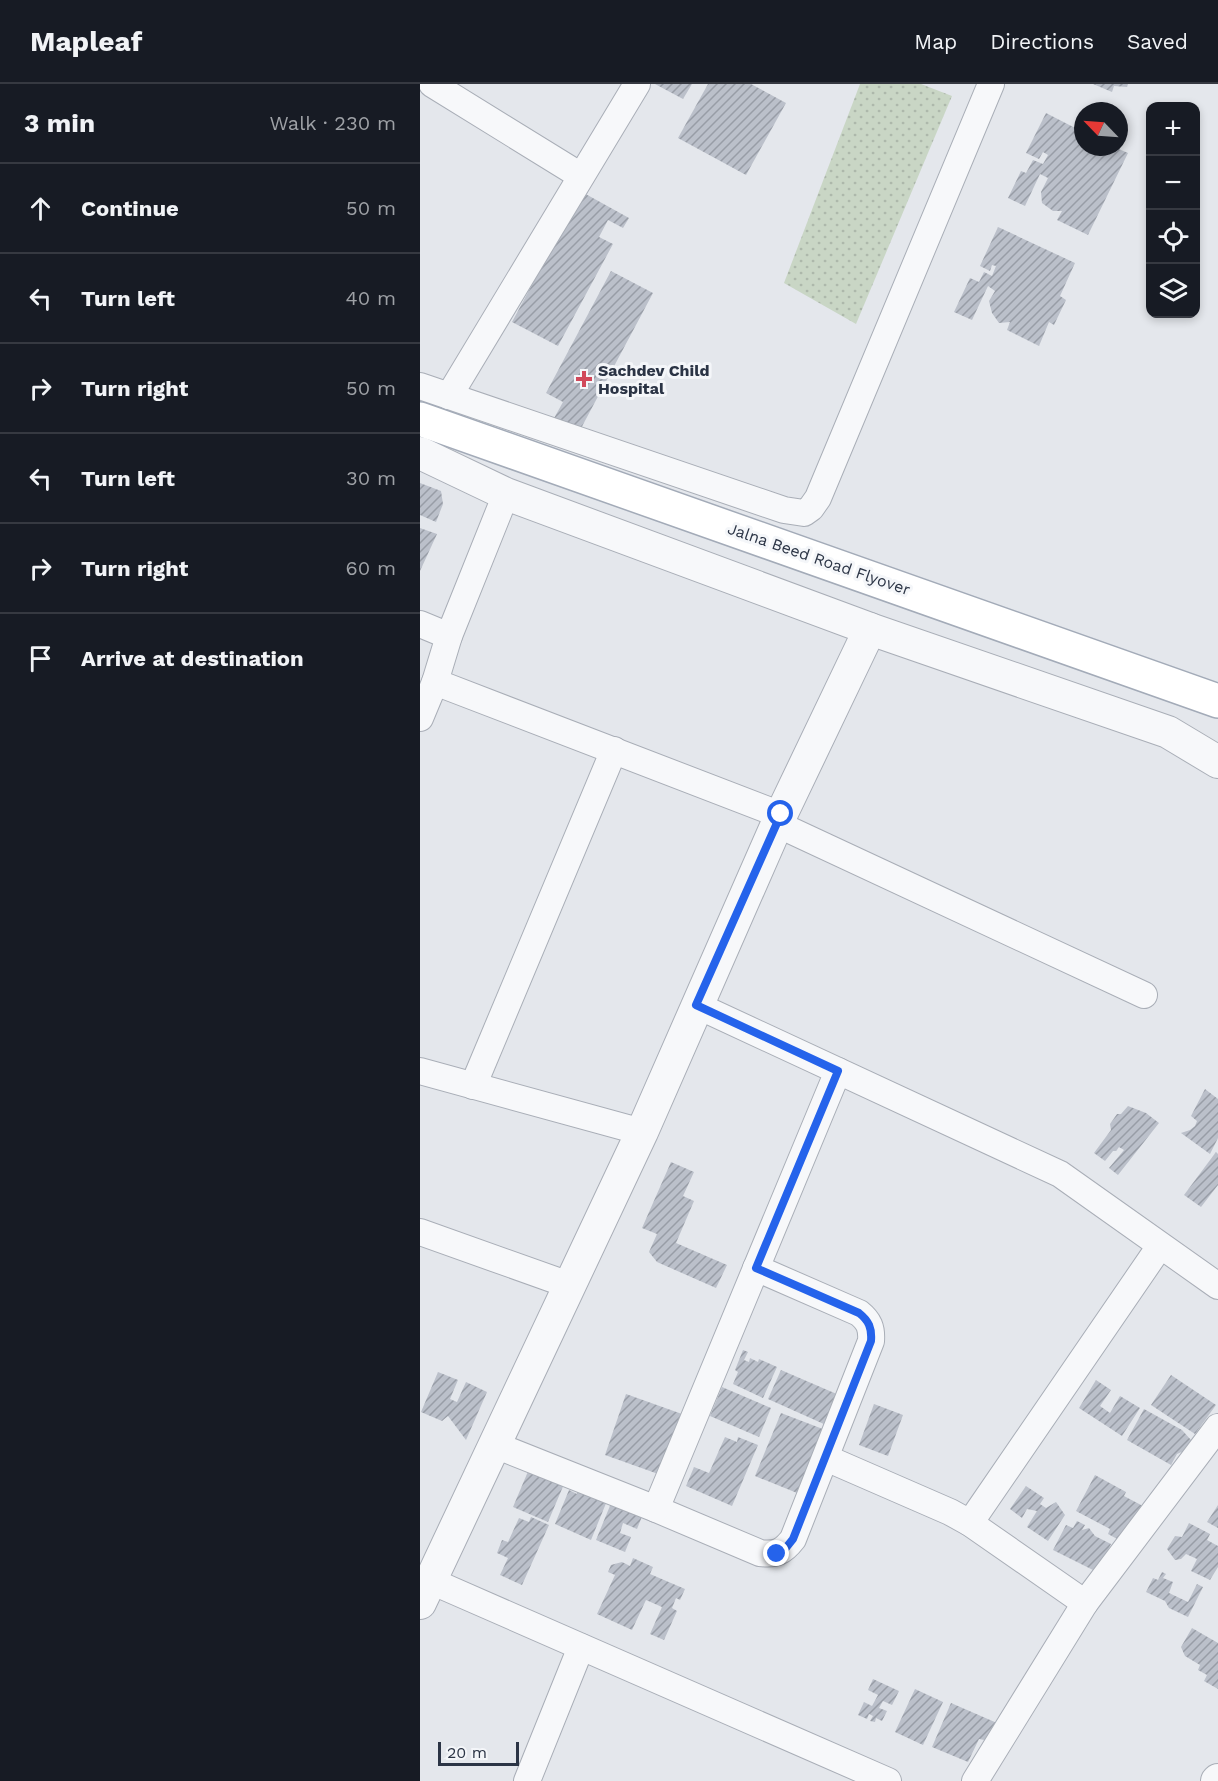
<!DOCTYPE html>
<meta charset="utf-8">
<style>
:root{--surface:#171b24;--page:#20242c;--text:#f1f3f6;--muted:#9ea1a6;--line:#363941}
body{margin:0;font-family:"Work Sans",sans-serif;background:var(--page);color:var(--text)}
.controls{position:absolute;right:18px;top:18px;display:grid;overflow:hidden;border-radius:12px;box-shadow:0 3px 9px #0003}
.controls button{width:54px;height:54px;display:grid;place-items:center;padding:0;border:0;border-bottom:2px solid var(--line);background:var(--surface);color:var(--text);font:30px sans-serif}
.compass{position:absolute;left:654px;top:18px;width:54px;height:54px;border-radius:50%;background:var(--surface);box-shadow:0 3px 9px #0003;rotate:295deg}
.scale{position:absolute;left:18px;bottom:15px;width:81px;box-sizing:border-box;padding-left:6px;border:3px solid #2b3445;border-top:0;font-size:16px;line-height:21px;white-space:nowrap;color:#2b3445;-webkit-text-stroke:4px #f4f6f9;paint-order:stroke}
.stop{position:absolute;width:18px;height:18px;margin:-14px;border:4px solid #2563eb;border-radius:50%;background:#fff}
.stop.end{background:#2563eb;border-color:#fff;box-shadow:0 2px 6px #0008}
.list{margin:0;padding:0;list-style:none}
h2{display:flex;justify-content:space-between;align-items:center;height:78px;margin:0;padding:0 24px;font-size:26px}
h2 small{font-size:20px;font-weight:400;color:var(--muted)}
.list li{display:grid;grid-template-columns:39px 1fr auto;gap:18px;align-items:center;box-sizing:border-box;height:90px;padding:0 24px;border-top:2px solid var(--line)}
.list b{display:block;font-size:22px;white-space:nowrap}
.list em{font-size:20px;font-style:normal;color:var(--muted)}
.icon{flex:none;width:33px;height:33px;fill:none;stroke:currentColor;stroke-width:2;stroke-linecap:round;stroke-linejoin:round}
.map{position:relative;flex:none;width:798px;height:1697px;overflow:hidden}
header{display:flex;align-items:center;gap:36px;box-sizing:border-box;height:84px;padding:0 30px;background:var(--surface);border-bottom:2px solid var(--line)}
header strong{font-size:28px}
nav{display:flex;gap:33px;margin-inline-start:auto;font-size:21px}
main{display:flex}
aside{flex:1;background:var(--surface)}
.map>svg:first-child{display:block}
.grass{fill:url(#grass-dots)}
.building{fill:url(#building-hatch)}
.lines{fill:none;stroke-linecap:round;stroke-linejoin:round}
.minor-casing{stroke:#a9aeb7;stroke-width:28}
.tertiary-casing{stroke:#a9aeb7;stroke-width:34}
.primary-casing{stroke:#a3abb8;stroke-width:36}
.minor{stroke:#f7f8fa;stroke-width:26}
.tertiary{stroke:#f7f8fa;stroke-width:32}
.primary{stroke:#fff;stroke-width:33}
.route{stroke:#2563eb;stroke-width:8}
.poi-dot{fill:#d1495b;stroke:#f4f6f9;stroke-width:2}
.labels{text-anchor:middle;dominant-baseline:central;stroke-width:6;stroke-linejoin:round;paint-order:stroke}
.poi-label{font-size:16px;font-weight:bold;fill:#2b3445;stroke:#f4f6f9;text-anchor:start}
.street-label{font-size:16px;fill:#2b3445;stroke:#f4f6f9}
</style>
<header>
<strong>Mapleaf</strong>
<nav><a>Map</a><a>Directions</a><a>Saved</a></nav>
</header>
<main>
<aside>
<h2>3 min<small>Walk · 230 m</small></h2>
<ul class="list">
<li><svg class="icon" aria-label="ahead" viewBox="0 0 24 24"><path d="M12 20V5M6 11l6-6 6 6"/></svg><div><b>Continue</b></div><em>50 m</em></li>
<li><svg class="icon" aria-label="left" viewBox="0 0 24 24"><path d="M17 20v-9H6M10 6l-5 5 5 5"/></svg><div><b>Turn left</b></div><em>40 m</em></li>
<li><svg class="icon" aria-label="right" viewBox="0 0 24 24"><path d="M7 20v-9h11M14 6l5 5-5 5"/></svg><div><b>Turn right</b></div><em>50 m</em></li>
<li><svg class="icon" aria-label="left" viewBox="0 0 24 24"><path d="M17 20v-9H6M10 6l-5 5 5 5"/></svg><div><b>Turn left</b></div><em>30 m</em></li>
<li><svg class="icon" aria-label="right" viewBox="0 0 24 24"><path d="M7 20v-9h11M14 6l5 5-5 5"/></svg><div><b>Turn right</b></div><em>60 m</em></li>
<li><svg class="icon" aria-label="arrive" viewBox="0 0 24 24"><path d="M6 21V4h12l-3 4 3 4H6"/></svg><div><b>Arrive at destination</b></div></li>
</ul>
</aside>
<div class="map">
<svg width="798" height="1697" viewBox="0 0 798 1697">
<defs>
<pattern id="grass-dots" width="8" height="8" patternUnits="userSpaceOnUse" patternTransform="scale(1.5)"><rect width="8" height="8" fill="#c9d6c5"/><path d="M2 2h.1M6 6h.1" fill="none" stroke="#adb8ab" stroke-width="1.8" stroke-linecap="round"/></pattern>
<pattern id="building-hatch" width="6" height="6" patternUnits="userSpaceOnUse" patternTransform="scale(1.5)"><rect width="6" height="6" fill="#bbc0ca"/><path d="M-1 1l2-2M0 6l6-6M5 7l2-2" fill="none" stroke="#989da6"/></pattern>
</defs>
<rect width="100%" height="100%" fill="#e4e7ec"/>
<path class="grass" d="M440,0H501L532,12L436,240L364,199Z"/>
<g class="building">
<path d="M235,0H272L263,15Z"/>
<path d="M288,0H331L366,19L326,91L258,54Z"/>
<path d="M673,0H708L707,3L694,2L692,8Z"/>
<path d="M626,29L663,48V63H694L708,69L668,151L637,136L642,127H633L622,119L621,108L628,94L620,90L605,122L588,114L601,87L606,89L613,76L623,80L628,71L623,68L619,75L606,69Z"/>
<path d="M162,108L209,134L203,144L188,136L179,153L193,160L138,262L92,238Z"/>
<path d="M578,143L655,179L640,212L646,216L634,241L629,238L619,262L587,246L590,238L579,239L572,229L569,217L575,207L568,202L552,236L534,228L550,194L559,198L564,188L572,192L576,182L572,181L570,187L560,182Z"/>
<path d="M191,187L233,209L158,350L133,336L143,318L126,309Z"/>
<path d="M0,399L21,407L23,420L16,438L0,431Z"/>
<path d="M0,444L17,450L0,487Z"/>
<path d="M785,1005L798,1015V1054L790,1070L761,1049L770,1046L775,1042L777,1037L771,1032Z"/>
<path d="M708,1022L726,1029L739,1039L698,1091L689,1084L704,1066L699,1063L696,1067H693L685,1077L674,1069L691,1046L690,1040L697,1030H701Z"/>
<path d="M796,1068L798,1070V1101L781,1123L764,1111Z"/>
<path d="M251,1078L274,1088L263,1112L274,1117L256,1159L307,1181L296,1204L237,1178L229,1168L237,1150L222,1144Z"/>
<path d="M323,1266L328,1268L324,1276L329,1278L330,1274L338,1278L339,1275L357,1283L343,1314L313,1300L318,1288L315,1286Z"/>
<path d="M361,1286L419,1311L406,1341L348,1315Z"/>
<path d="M18,1288L38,1296L30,1315L37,1318L46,1298L67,1308L46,1356L28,1332L22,1337L1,1328Z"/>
<path d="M751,1291L796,1321L775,1350L731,1321Z"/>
<path d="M676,1296L691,1306L680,1322L690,1329L700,1312L720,1324L702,1352L659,1324Z"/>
<path d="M302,1303L351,1324L339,1353L290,1332Z"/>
<path d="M206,1310L262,1330L241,1391L185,1371Z"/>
<path d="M454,1320L483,1331L468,1372L439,1361Z"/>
<path d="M724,1325L762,1346L771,1356L770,1364L767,1368L764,1367L757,1370L751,1381L707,1356Z"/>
<path d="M361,1329L408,1347L382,1411L335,1392Z"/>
<path d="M305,1353L317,1358L318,1353L338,1361L312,1422L266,1402L274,1383L289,1389Z"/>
<path d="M112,1378L147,1393L128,1438L93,1423Z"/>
<path d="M675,1391L706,1408L704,1412L721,1421L724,1427L699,1456L688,1450L690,1445L656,1427Z"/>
<path d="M161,1400L189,1412L171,1456L135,1440L149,1406L157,1410Z"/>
<path d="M606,1402L624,1414L620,1420L626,1424L636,1418L645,1431L628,1457L607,1443L617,1427L607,1425L602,1434L590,1425Z"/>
<path d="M194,1412L225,1425L217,1445L203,1439L200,1449L211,1453L205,1468L176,1456Z"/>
<path d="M798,1421V1444L787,1438Z"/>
<path d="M111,1433L129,1441L102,1501L80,1491L88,1474L77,1469L82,1456L88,1458L99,1434L109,1438Z"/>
<path d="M657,1437L665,1441L662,1446L669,1444L675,1452L691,1460L677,1488L633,1466L646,1441L653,1444Z"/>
<path d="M769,1439L790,1450L787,1456L798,1462V1483L790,1496L771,1487L777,1475L766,1470L761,1475L755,1476L747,1465L755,1452L762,1453Z"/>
<path d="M213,1474L233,1483L230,1490L265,1505L260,1516L256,1514L252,1524L257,1527L244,1556L230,1550L242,1523L226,1516L212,1546L177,1530L195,1491L188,1488L191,1481L202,1478L210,1482Z"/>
<path d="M742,1488L746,1490L743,1494L753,1498L749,1509L768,1518L777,1500L783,1503L768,1533L749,1524L745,1517L726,1508L733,1494L738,1496Z"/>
<path d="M772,1544L798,1559V1605L784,1597L787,1591L778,1586L780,1581L765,1572L761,1563Z"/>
<path d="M453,1595L479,1607L472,1621L463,1617L459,1624L467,1627L462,1637L456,1634L455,1638L450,1637L453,1632L449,1630L447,1635L438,1631L444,1618L452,1622L458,1611L448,1606Z"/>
<path d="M495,1605L523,1618L503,1661L475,1648Z"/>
<path d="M531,1619L577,1639L570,1657L559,1655L548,1678L512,1663Z"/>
</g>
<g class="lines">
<g class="minor-casing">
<g id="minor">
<path d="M12,0L161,92"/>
<path d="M0,302L364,426L384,429L391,424L398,414L571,0"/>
<path d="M29,312L217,0"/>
<path d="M0,540L29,552"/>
<path d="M15,598L361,731"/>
<path d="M0,634L15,598L29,552L86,410"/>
<path d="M357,740L724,911"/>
<path d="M276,921L640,1090L798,1202"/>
<path d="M0,987L222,1048"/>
<path d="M53,1002L194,666"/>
<path d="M0,1148L149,1201"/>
<path d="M75,1361L236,1425L340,1469C356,1471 363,1468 373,1455L451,1257C452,1244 449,1237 439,1229L336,1184"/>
<path d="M406,1374L530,1428L550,1439L665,1519"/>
<path d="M236,1425L418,987"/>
<path d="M550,1439L740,1162"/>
<path d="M11,1497L468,1697"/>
<path d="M107,1697L161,1563"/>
<path d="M555,1697L665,1519L798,1343"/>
</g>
</g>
<g class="tertiary-casing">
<g id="tertiary">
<path d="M0,369L86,410L450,545"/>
<path d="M0,1519L222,1048L361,731L450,545L748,648L798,678"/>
<path d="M797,1697L798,1696"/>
</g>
</g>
<g class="primary-casing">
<path id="primary" d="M0,335L798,617"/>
</g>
<use href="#minor" class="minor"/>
<use href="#tertiary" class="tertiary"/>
<use href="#primary" class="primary"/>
</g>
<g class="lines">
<path class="route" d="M357,1470L365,1465L373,1455L451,1257C452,1244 449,1237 439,1229L336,1184L418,987L276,921L361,730"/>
</g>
<path class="poi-dot" d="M161 286h6v6h6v6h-6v6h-6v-6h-6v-6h6z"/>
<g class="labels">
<g class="poi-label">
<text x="178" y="286">Sachdev Child<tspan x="178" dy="18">Hospital</tspan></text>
</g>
<g class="street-label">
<text transform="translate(399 475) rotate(19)">Jalna Beed Road Flyover</text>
</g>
</g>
</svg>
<div class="controls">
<button>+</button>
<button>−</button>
<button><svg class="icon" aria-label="locate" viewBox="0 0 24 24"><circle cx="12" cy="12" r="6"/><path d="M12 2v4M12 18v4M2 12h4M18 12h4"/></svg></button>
<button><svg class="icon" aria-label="layers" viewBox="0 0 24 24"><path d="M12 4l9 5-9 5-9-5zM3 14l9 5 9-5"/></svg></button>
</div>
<svg class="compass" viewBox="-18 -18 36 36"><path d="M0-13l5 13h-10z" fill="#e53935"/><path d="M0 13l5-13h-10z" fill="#9ea1a6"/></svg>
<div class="scale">20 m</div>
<div class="stop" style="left:361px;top:730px"></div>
<div class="stop end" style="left:357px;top:1470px"></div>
</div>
</main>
